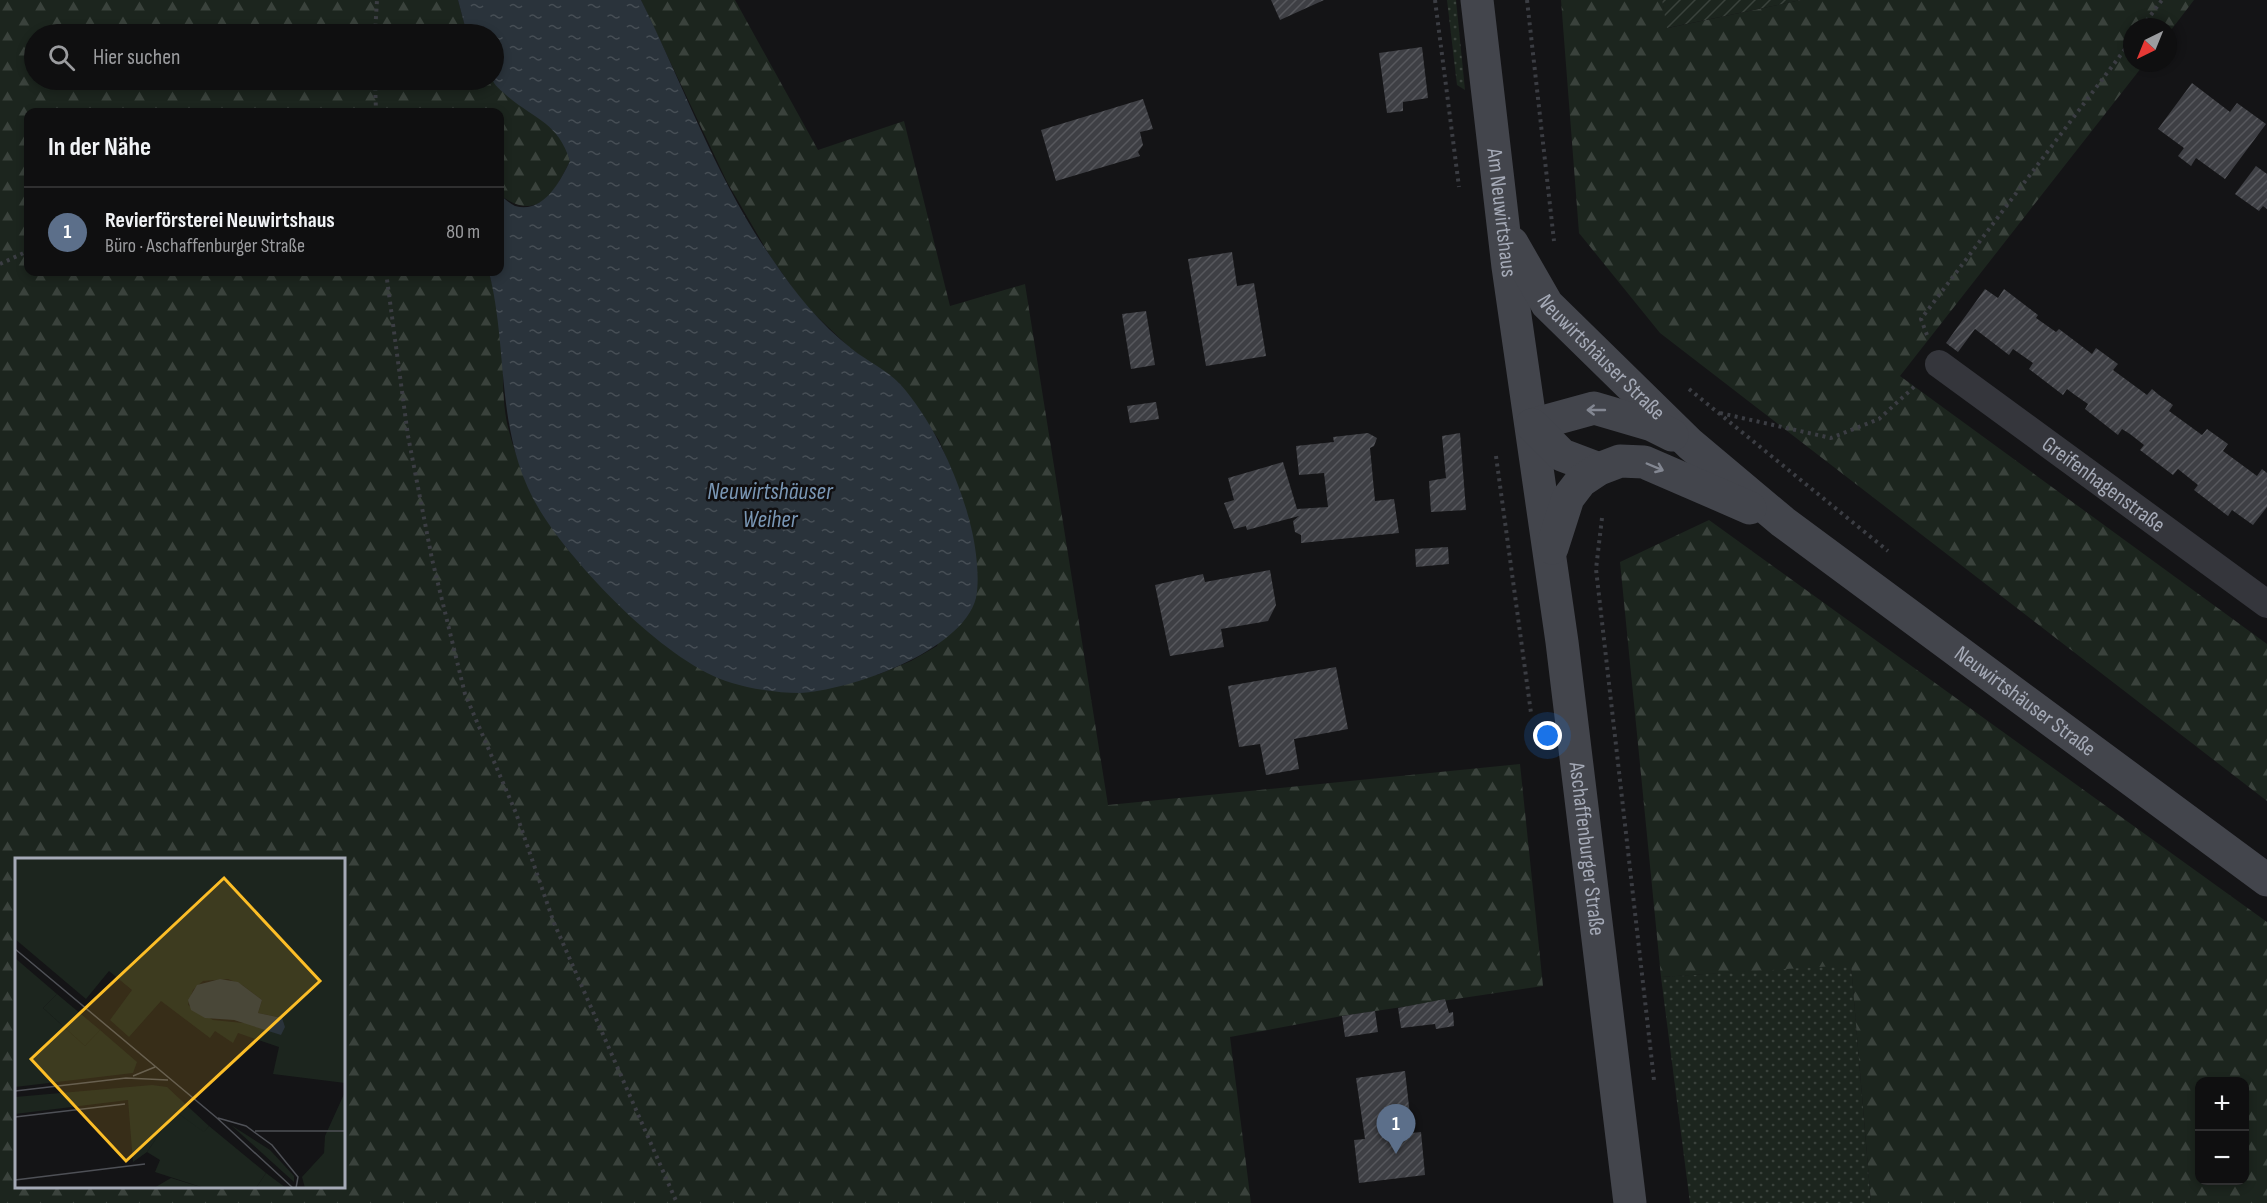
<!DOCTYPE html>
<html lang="de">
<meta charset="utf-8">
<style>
:root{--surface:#0f0f10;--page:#1d1d1e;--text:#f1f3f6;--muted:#9b9c9f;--line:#2f2f30;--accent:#8c9099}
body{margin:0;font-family:"Sofia Sans Condensed",sans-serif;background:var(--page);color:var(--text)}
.controls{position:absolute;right:18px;bottom:18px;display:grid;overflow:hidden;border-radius:12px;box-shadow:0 3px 9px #0003}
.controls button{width:54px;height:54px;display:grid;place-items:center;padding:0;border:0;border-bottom:2px solid var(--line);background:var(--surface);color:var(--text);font:30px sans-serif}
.compass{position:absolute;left:2123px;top:18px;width:54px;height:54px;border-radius:50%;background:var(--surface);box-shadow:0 3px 9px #0003;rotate:223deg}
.you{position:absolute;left:1548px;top:736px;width:21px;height:21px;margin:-15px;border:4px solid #fff;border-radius:50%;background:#1a73e8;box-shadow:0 0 0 9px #1a73e833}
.badge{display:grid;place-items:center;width:39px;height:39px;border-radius:50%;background:var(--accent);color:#fff;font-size:20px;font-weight:700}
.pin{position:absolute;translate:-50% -50px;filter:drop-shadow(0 2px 3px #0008)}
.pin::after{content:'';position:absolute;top:32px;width:21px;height:18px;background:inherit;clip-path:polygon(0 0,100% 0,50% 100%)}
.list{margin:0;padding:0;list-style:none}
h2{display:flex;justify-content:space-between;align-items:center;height:78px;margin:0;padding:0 24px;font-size:26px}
h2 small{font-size:20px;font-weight:400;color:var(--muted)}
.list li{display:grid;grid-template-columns:39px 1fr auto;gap:18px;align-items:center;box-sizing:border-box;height:90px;padding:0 24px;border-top:2px solid var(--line)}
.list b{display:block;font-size:22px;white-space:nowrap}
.list p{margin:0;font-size:20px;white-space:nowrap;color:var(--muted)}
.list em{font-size:20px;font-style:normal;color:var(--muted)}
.icon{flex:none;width:33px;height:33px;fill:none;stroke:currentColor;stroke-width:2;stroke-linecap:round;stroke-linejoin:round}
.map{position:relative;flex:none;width:2267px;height:1203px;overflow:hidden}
.search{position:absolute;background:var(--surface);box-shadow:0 3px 9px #0003;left:24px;top:24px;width:480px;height:66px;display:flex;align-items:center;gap:15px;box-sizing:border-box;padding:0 21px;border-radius:33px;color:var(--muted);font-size:22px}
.panel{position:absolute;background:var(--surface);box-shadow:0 3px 9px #0003;left:24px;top:108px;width:480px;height:168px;border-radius:12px}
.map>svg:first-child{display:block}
.grass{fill:url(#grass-dots)}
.forest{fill:url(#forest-firs);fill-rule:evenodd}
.garden{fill:url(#garden-furrows)}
.water{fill:url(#water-ripples)}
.building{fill:url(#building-hatch)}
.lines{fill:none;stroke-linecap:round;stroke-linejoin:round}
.path{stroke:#3b3d43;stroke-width:4;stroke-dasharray:3 4.5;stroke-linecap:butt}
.street{stroke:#35363c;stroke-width:28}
.secondary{stroke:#43454c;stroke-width:33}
.oneway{stroke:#838792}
.labels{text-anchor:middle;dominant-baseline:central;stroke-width:5;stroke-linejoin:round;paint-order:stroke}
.street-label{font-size:22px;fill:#a5aab7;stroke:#100f11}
.water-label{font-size:24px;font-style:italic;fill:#7a97b5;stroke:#100f11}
.inset-road{fill:none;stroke:#4e5056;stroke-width:1.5}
.view{fill:#fcbe27;fill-opacity:0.15;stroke:#fcbe27;stroke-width:3}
.inset-edge{fill:none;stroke:#a5aab7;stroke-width:3}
</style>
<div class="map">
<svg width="2267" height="1203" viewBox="0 0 2267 1203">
<defs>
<pattern id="grass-dots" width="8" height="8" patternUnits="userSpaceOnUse" patternTransform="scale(1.5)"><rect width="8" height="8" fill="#1c251e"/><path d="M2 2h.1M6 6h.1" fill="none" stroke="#3a423c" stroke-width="1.8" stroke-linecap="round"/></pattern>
<pattern id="forest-firs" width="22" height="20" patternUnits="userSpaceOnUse" patternTransform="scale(1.5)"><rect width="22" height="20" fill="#1c251e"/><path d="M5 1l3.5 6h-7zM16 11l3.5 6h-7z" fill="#3a423c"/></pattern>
<pattern id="garden-furrows" width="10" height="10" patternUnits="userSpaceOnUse" patternTransform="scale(1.5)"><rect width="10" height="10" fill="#1c251e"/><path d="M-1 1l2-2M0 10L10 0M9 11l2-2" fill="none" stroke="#3a423c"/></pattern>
<pattern id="water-ripples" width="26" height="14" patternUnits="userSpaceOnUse" patternTransform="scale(1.5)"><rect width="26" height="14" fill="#2a333b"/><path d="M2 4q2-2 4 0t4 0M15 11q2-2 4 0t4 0" fill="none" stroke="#464e55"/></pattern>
<pattern id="building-hatch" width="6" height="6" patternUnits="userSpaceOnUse" patternTransform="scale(1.5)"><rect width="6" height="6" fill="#3e3f44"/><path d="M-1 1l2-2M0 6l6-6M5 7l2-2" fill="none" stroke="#57585d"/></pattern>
</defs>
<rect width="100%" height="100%" fill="#141416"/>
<g class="grass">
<path d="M1447,0H1456L1465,90L1457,85Z"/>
<path d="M1851,964L1871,1203H1690L1661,977Z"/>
</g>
<g class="forest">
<path d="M0,0H458L467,34H34V80H493C511,106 553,119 564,142C567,148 568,155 570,161C554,193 538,223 500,195V112H28V272H489C494,291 499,311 501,330C505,364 500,398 509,431C520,475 542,513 568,550L877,675L911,661L937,646L972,532L960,492L939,440L899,383L851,349L804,304L770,256L727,182L641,0H735L818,150L904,121L950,306L1025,284L1108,805L1520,764L1543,986L1342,1016L1230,1037L1251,1203H0ZM16,860H344V1186H16Z"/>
<path d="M1561,0H1662L1668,28L1801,0H2194L2168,34V27H2132V63H2145L1900,376L2267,644V801L1660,333L1579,233Z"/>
<path d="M1709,520L2267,922V1203H1871L1851,965L1661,977L1620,562ZM2200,1082H2244V1180H2200Z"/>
</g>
<path class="garden" d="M1662,0H1801L1667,28Z"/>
<path class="water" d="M458,0H641C684,86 717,181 773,260C795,293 820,324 852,349C867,361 887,370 900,384C934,422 961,482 972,531C976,549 980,579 976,598C962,652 848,691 799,693C779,693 751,689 732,683C669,665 580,572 544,517C493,439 510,356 489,272H500V195C504,198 510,204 515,206C544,214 560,181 570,161C558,122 534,119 506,95C502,91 496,87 493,81C490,71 494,47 494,34H467Z"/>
<g class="building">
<path d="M1271,0H1324L1280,20Z"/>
<path d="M1422,47L1428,98L1403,102V111L1387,113L1379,53Z"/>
<path d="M2192,83L2230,112L2237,103L2266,124L2225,179L2196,158L2191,166L2178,156L2184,148L2158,129Z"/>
<path d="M1143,99L1153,129L1140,132L1143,145L1138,152L1140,156L1056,181L1041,130Z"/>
<path d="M2256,166L2267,174V209L2263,206L2259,211L2235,194Z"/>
<path d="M1232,252L1237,286L1254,283L1266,356L1206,366L1188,259Z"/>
<path d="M1985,289L1998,298L2004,289L2038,315L2036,318L2056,332L2059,329L2092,354L2096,348L2118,364L2113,370L2147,395L2152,389L2159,395L2173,405L2169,411L2202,435L2207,429L2228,444L2223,451L2257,476L2262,469L2267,473V507L2253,525L2232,510L2228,516L2194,490L2198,485L2178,469L2173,475L2140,450L2144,445L2130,434L2122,429L2118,435L2085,409L2088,404L2075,395L2067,389L2063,395L2029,369L2033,363L2013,349L2009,355L1975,329L1958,352L1946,343Z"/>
<path d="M1146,311L1155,365L1131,369L1122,314Z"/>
<path d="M1156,402L1159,419L1130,423L1127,406Z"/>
<path d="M1368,433L1377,438L1374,446L1370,448L1375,501L1394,499L1399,533L1301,543V535L1295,532L1293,521L1299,516L1247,530L1246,526L1234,529L1224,503L1234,500L1228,478L1283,462L1297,509L1328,507L1324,473L1299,475L1296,446L1334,442L1333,437Z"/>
<path d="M1460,433L1466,510L1431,512L1429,481L1446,478L1442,436Z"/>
<path d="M1448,547L1449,564L1416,567L1415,549Z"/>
<path d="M1270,570L1276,605L1268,621L1221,629L1224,647L1170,656L1155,585L1203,574L1205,582Z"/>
<path d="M1336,667L1348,729L1294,739L1299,769L1266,775L1260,744L1239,747L1228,686Z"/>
<path d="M1445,999L1449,1013L1453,1012L1454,1026L1436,1029L1435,1024L1401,1028L1398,1008Z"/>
<path d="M1375,1011L1378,1032L1345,1037L1342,1016Z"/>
<path d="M1405,1071L1412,1133L1421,1132L1425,1175L1359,1183L1354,1140L1365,1139L1356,1078Z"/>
</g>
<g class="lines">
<g class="path">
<path d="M1435,0L1459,187"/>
<path d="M1527,0L1554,241"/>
<path d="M2142,27L2162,0"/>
<path d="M375,34L377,0"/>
<path d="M375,80L376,112"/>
<path d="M0,264L28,251"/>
<path d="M386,272L408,436L432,559L465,694L516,813L554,923L677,1203"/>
<path d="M1927,335L1921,319L2132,40"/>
<path d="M1689,389L1888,551"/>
<path d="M1720,413L1831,438L1879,419L1915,386"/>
<path d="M1496,456L1531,713"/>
<path d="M1602,518L1596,569L1654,1080"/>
</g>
<path class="street" id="s1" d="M1939,364L2267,604"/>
<g class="secondary">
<path id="s2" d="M1477,0L1508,267L1562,642L1630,1203"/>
<path id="s3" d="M1512,243L1547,304L1690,444L1783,522L2267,880"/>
<path d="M1532,425L1594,408L1652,425L1672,435"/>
<path d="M1532,425L1562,455L1599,469"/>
<path d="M1552,548L1568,498L1581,481L1599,469L1620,461L1644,462L1750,508"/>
</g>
</g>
<defs><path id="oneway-shaft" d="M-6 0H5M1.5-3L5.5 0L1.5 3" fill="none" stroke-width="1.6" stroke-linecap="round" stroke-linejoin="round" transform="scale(1.5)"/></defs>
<g class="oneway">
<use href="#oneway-shaft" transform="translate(1596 410) rotate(-180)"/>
<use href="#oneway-shaft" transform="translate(1655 467) rotate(23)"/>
</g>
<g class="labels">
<g class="street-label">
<text stroke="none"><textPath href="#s2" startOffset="214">Am Neuwirtshaus</textPath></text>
<text stroke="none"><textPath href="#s3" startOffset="146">Neuwirtshäuser Straße</textPath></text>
<text stroke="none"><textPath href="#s1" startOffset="204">Greifenhagenstraße</textPath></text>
<text stroke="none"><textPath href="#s3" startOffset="693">Neuwirtshäuser Straße</textPath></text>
<text stroke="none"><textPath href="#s2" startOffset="856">Aschaffenburger Straße</textPath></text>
</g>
<g class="water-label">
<text x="770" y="491">Neuwirtshäuser<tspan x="770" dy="28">Weiher</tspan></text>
</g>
</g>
<g transform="translate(15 858)">
<rect width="330" height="330" fill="#141416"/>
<path d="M42,136L85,172L70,188L28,150ZM216,267L255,292L279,318V324Z" fill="#1c251e"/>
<path d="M0,0H330V225L258,216L264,189L223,175L218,185L200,173L195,180L146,143L114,179L95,162L117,132L94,113L71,141L0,81ZM213,121L227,127L247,142L243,155L267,160L228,165L198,162L173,147L178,132L188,123ZM0,100L42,136L28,150L70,188L85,172L122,204L118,215L0,229ZM137,227L152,229L194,268L189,275L160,253L132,294L118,304L113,242L0,256V239ZM330,234V330H290L287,319L309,295L310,278ZM251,315L271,330H241ZM156,320L189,330H139Z" fill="#1c251e" fill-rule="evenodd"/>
<path d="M160,253L189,274L194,268L251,315L241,330H189L140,314L145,302L132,294Z" fill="#1c251e"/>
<path d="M205,121L223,124L247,142L243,155L267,160L270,169L266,177L219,162L190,160L176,152L173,142L182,127Z" fill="#2a333b"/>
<path class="inset-road" d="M0,91L202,260L278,330M118,218L140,209M0,233L111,220L153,222M0,259L110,246M203,260L231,268L257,287L283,319L281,330M240,273H330M0,322L130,306"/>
<path class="view" d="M209,20L305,123L111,303L16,201Z"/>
<rect width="330" height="330" class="inset-edge"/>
</g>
</svg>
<div class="controls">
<button>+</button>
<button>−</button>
</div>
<svg class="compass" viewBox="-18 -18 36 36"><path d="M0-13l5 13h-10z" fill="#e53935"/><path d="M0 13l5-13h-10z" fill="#9b9c9f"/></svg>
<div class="you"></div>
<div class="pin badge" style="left:1396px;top:1154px;background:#5c6f8a">1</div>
<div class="search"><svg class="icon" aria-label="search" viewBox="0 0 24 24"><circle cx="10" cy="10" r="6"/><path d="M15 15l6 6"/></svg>Hier suchen</div>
<section class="panel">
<h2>In der Nähe<small></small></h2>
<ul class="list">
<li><span class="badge" style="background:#5c6f8a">1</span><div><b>Revierförsterei Neuwirtshaus</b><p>Büro · Aschaffenburger Straße</p></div><em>80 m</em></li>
</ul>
</section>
</div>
